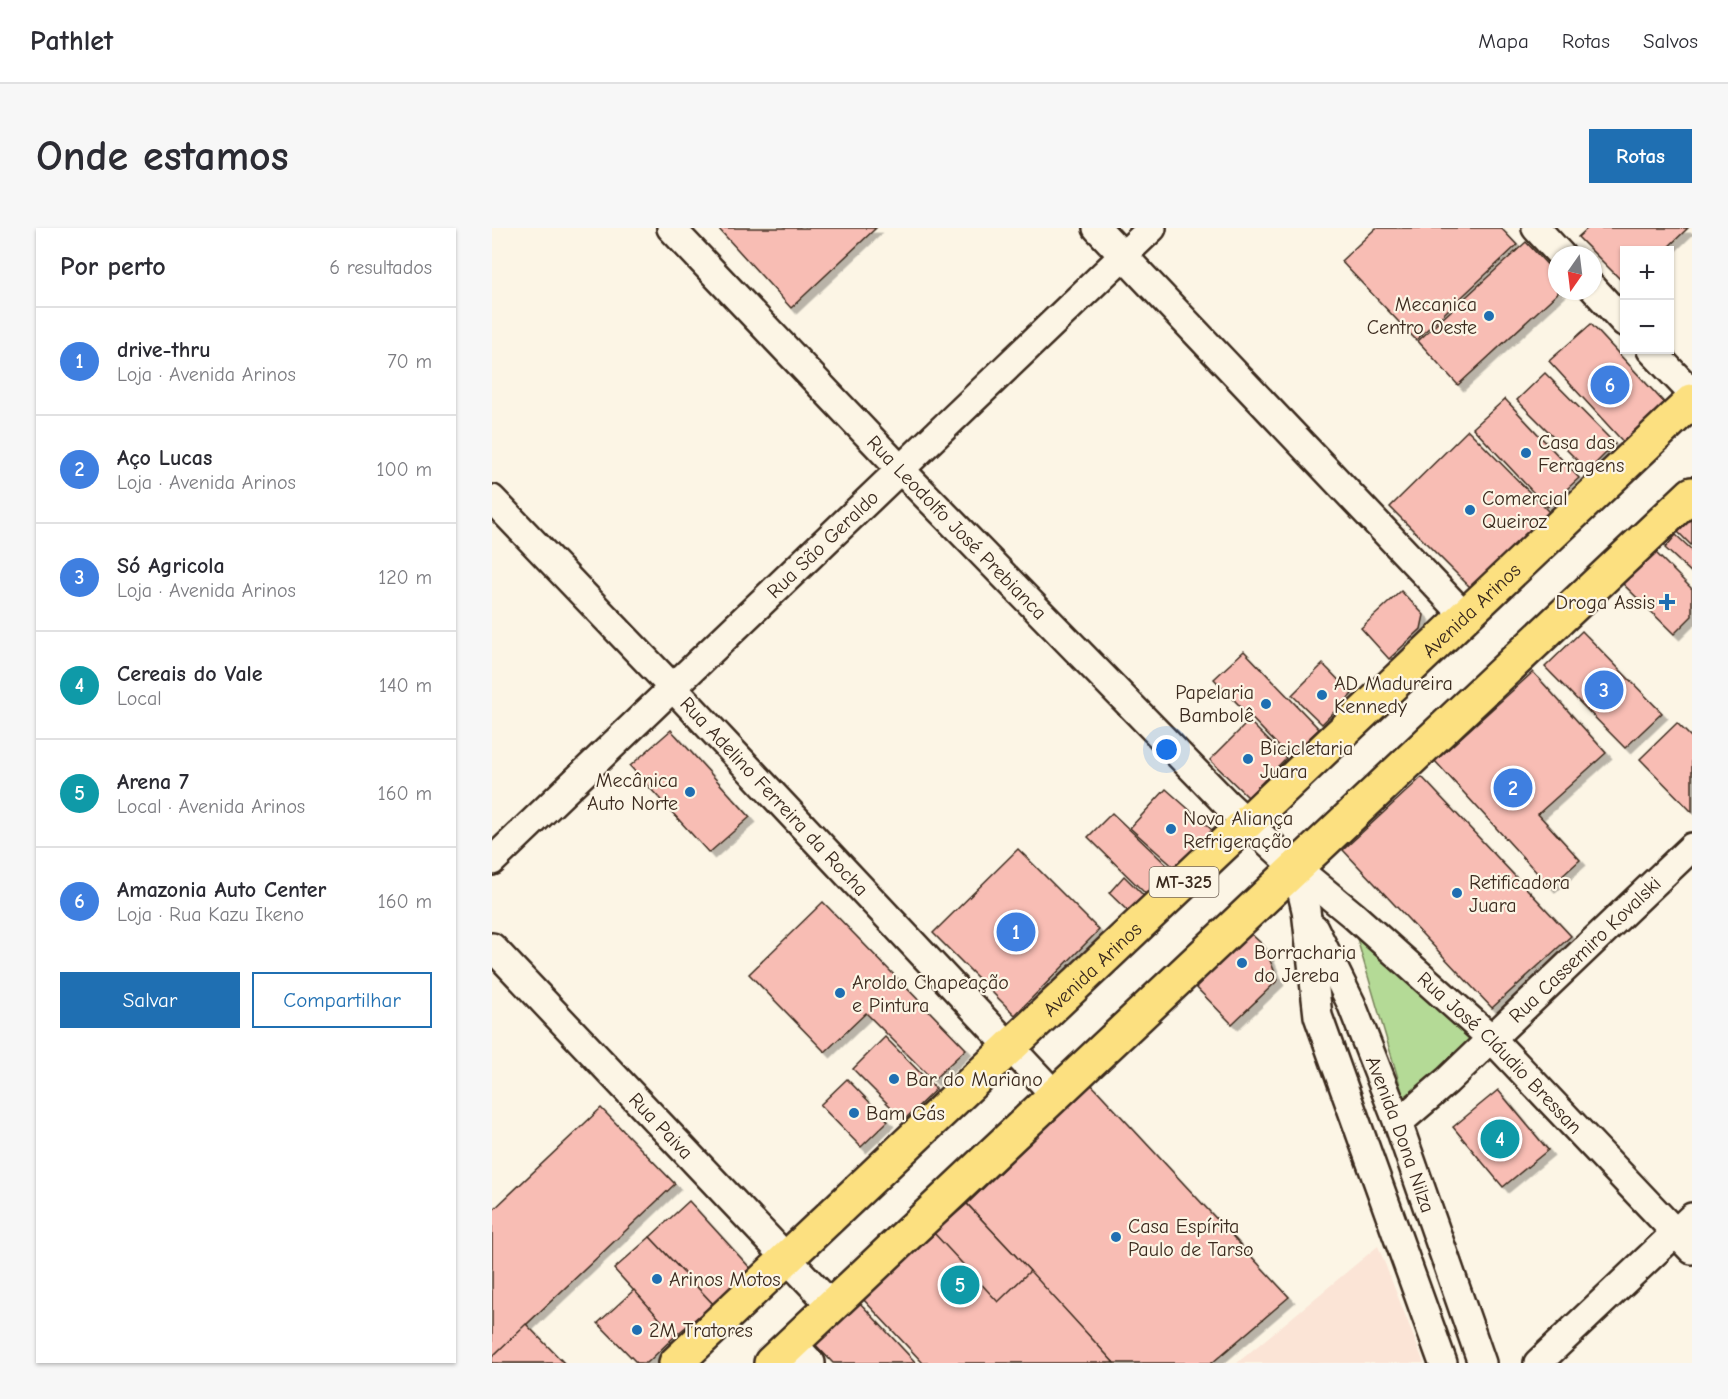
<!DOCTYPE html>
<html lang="pt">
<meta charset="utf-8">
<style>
:root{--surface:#fff;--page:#f7f7f7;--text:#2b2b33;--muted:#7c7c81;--line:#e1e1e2;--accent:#1f6fb2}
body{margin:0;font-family:"Comic Neue",sans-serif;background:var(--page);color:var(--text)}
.controls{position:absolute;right:18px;top:18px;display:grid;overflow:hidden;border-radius:0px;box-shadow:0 2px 4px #0004}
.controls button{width:54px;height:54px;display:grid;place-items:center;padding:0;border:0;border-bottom:2px solid var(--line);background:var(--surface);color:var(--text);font:30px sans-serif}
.compass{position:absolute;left:1056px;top:18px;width:54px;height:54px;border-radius:50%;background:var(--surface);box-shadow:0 2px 4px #0004;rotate:194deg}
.you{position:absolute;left:675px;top:522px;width:21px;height:21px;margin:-15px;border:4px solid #fff;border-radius:50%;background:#1a73e8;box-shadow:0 0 0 9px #1a73e833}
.badge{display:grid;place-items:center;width:39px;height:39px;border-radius:50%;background:var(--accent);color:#fff;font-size:20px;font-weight:700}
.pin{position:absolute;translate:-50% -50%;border:3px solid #fff;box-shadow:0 2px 6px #0006}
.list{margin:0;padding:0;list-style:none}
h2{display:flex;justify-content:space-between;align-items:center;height:78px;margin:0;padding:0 24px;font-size:26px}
h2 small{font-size:20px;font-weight:400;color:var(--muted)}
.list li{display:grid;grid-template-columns:39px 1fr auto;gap:18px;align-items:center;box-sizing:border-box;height:108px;padding:0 24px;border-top:2px solid var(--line)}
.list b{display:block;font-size:22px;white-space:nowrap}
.list p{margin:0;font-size:20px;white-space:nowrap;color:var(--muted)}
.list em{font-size:20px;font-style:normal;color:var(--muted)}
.actions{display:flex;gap:12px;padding:18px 24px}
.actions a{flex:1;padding:14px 0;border:2px solid var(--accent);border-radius:0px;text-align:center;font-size:21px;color:var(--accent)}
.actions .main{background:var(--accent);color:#fff}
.map{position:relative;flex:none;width:1200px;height:1135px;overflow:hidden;border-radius:0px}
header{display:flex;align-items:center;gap:36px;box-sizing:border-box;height:84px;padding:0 30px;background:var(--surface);border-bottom:2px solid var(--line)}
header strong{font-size:28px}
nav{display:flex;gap:33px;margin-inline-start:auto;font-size:21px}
.intro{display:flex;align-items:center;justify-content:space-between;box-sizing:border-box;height:144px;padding:0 36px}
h1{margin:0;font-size:42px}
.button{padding:15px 27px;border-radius:0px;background:var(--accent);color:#fff;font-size:21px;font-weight:700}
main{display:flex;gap:36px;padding:0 36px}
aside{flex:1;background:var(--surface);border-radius:0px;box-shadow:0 2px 4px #0004}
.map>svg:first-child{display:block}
.built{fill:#fbe4d6}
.green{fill:#b4da96;stroke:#78825a;stroke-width:1.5}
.building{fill:#f8bdb4;stroke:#3b2a1e;stroke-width:1.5;filter:url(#shadow)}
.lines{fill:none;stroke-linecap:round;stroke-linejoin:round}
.street-casing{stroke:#3b2a1e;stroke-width:32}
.primary-casing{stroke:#3b2a1e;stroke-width:38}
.street{stroke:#fcf5e5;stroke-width:27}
.primary{stroke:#fce080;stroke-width:33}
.poi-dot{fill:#1f6fb2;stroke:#fcf5e5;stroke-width:2}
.labels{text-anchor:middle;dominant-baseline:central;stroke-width:4.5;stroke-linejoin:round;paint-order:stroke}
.shield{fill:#fcf5e5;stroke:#75675a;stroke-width:1.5}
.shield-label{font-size:18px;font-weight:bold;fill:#3b2a1e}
.poi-label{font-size:20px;fill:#3b2a1e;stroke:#fcf5e5;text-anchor:start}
.street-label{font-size:20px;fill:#3b2a1e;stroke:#fcf5e5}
</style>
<header>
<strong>Pathlet</strong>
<nav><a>Mapa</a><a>Rotas</a><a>Salvos</a></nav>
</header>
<div class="intro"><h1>Onde estamos</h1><a class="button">Rotas</a></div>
<main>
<aside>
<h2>Por perto<small>6 resultados</small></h2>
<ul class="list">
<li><span class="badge" style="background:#3f7fe0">1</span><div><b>drive-thru</b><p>Loja · Avenida Arinos</p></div><em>70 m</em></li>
<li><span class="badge" style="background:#3f7fe0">2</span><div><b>Aço Lucas</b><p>Loja · Avenida Arinos</p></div><em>100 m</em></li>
<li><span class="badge" style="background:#3f7fe0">3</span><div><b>Só Agricola</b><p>Loja · Avenida Arinos</p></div><em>120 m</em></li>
<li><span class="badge" style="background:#0f9aa8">4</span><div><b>Cereais do Vale</b><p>Local</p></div><em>140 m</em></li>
<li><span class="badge" style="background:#0f9aa8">5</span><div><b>Arena 7</b><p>Local · Avenida Arinos</p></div><em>160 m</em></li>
<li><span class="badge" style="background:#3f7fe0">6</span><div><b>Amazonia Auto Center</b><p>Loja · Rua Kazu Ikeno</p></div><em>160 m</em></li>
</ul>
<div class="actions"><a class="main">Salvar</a><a>Compartilhar</a></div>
</aside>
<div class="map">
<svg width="1200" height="1135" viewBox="0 0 1200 1135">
<defs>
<filter id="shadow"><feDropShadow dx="5.5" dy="5.5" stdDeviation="0" flood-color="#0004"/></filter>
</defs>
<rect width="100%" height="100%" fill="#fcf5e5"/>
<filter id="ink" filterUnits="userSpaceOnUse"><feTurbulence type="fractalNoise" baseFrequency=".0167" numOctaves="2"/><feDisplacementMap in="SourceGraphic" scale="12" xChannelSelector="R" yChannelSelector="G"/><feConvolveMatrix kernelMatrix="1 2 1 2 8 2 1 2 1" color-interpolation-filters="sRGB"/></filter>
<g filter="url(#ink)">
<path class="built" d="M886,1018L932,1135H745Z"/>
<path class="green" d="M861,697L986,817L913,874Z"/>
<g class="building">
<path d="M226,0H384L299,80Z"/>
<path d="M884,0H1009L1025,17L924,112L849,33Z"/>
<path d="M1096,0H1196L1173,22H1132V55L1086,9Z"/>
<path d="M1034,14L1065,47V63H1068L966,157L926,113Z"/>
<path d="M1099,96L1178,181L1136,219L1057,133Z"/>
<path d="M1053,145L1123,216L1096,243L1025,172Z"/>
<path d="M1013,171L1087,250L1055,279L981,200Z"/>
<path d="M976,202L1058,285L980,361L898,279Z"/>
<path d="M1200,289V318L1186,304Z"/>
<path d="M1184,307L1200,322V345L1173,320Z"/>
<path d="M1160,321L1200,361V388L1182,406L1128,353Z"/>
<path d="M909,363L932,387L929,401L897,431L869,400Z"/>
<path d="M1090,403L1170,485L1133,520L1053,439Z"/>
<path d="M752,423L827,501L797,529L722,451Z"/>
<path d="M831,436L860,466L830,496L800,467Z"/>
<path d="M1041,444L1114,525L1046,586L1088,632L1058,659L943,533Z"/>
<path d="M757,493L794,530L756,569L718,532Z"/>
<path d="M1185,495L1200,510V584L1148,531Z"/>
<path d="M179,502L258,589L217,625L138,538Z"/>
<path d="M930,549L1079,708L1000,780L851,622Z"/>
<path d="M674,561L720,602L684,641L638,600Z"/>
<path d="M620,585L681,643L657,669L596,609Z"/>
<path d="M526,621L607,702L523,787L441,705Z"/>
<path d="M632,648L654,670L639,686L617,665Z"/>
<path d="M331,674L474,821L441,852L374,785L333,824L257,746Z"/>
<path d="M756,703L772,718L786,752L740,796L701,756Z"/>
<path d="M393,809L444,861L412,892L361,841Z"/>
<path d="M355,851L396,893L369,919L328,877Z"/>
<path d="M599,856L797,1069L720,1135H622L475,976Z"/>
<path d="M1006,862L1056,922L1011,959L961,899Z"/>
<path d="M109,880L183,956L0,1129V983Z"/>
<path d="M197,973L259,1041L221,1076L158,1009Z"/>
<path d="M475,976L538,1043L622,1135H431L371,1071Z"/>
<path d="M475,976L538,1043L506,1074L442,1005Z"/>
<path d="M158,1009L221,1076L183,1108L122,1041Z"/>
<path d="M142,1062L183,1108L155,1135H145L106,1095Z"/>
<path d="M366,1073L424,1135H341L321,1114Z"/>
<path d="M34,1096L72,1135H0V1129Z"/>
</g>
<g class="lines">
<g class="street-casing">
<g id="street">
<path id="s1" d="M179,0L408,241L735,576L804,640L861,687L999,810L1200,1022"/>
<path d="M605,0L973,388"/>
<path d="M1044,0L1069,27"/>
<path d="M1101,60L1132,94"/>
<path d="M1159,122L1200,165"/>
<path id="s2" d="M0,271L181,460L562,866"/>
<path id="s3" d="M0,633L660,0"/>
<path d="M804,640L814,682L826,788L951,1135"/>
<path id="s4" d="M822,700L859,775L906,895L990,1135"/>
<path id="s5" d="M0,719L339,1077"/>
<path id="s6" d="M906,895L955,853L1200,619"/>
<path d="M300,1115L319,1135"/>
<path d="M1046,1135L1200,989"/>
</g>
</g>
<g class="primary-casing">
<g id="primary">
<path id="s7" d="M184,1135L1200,173"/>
<path d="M279,1135L1200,266"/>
</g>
</g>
<use href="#street" class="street"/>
<use href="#primary" class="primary"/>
</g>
</g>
<g class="poi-dot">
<circle cx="997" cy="88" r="6"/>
<circle cx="1034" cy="225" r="6"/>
<circle cx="978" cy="282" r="6"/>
<path d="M1172 365h6v6h6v6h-6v6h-6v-6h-6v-6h6z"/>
<circle cx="830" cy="467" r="6"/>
<circle cx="774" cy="476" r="6"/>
<circle cx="756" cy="531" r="6"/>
<circle cx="198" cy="564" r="6"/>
<circle cx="679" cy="601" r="6"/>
<circle cx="965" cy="665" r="6"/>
<circle cx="750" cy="735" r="6"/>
<circle cx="348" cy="765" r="6"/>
<circle cx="402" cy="851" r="6"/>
<circle cx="362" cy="885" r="6"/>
<circle cx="624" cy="1009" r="6"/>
<circle cx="165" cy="1051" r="6"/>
<circle cx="145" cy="1102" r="6"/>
</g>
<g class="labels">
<rect class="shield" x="657.5" y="639" width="69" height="30" rx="4.5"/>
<g class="shield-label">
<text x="692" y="654">MT-325</text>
</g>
<g class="poi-label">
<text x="985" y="76" text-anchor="end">Mecanica<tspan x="985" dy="23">Centro Oeste</tspan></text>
<text x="1046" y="214">Casa das<tspan x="1046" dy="23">Ferragens</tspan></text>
<text x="990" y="270">Comercial<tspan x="990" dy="23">Queiroz</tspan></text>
<text x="1163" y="374" text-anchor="end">Droga Assis</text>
<text x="842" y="455">AD Madureira<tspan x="842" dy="23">Kennedy</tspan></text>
<text x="762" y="464" text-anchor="end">Papelaria<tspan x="762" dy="23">Bambolê</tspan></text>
<text x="768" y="520">Bicicletaria<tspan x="768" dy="23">Juara</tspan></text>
<text x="186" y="552" text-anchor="end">Mecânica<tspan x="186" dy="23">Auto Norte</tspan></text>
<text x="691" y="590">Nova Aliança<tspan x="691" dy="23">Refrigeração</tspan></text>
<text x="977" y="654">Retificadora<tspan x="977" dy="23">Juara</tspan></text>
<text x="762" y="724">Borracharia<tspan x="762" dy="23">do Jereba</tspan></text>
<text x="360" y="754">Aroldo Chapeação<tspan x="360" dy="23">e Pintura</tspan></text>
<text x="414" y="851">Bar do Mariano</text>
<text x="374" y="885">Bam Gás</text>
<text x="636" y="998">Casa Espírita<tspan x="636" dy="23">Paulo de Tarso</tspan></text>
<text x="177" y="1051">Arinos Motos</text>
<text x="157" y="1102">2M Tratores</text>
</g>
<g class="street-label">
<text stroke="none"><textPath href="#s1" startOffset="414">Rua Leodolfo José Prebianca</textPath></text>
<text stroke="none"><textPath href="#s3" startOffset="458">Rua São Geraldo</textPath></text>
<text stroke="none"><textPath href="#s7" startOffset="1095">Avenida Arinos</textPath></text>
<text stroke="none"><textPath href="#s2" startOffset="410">Rua Adelino Ferreira da Rocha</textPath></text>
<text stroke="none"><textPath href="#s6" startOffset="255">Rua Cassemiro Kovalski</textPath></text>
<text stroke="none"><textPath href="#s7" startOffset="573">Avenida Arinos</textPath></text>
<text stroke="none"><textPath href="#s1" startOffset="1170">Rua José Cláudio Bressan</textPath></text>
<text stroke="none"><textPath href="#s5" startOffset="246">Rua Paiva</textPath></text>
<text stroke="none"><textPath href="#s4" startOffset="224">Avenida Dona Nilza</textPath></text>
</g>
</g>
</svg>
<div class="controls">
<button>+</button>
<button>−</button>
</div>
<svg class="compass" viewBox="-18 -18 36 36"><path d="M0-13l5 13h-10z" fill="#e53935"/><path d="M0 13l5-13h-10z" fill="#7c7c81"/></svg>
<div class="you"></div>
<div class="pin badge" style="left:524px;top:704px;background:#3f7fe0">1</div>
<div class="pin badge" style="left:1021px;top:560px;background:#3f7fe0">2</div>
<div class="pin badge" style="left:1112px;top:462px;background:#3f7fe0">3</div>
<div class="pin badge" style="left:1008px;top:911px;background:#0f9aa8">4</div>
<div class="pin badge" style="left:468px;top:1057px;background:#0f9aa8">5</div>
<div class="pin badge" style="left:1118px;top:157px;background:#3f7fe0">6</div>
</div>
</main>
